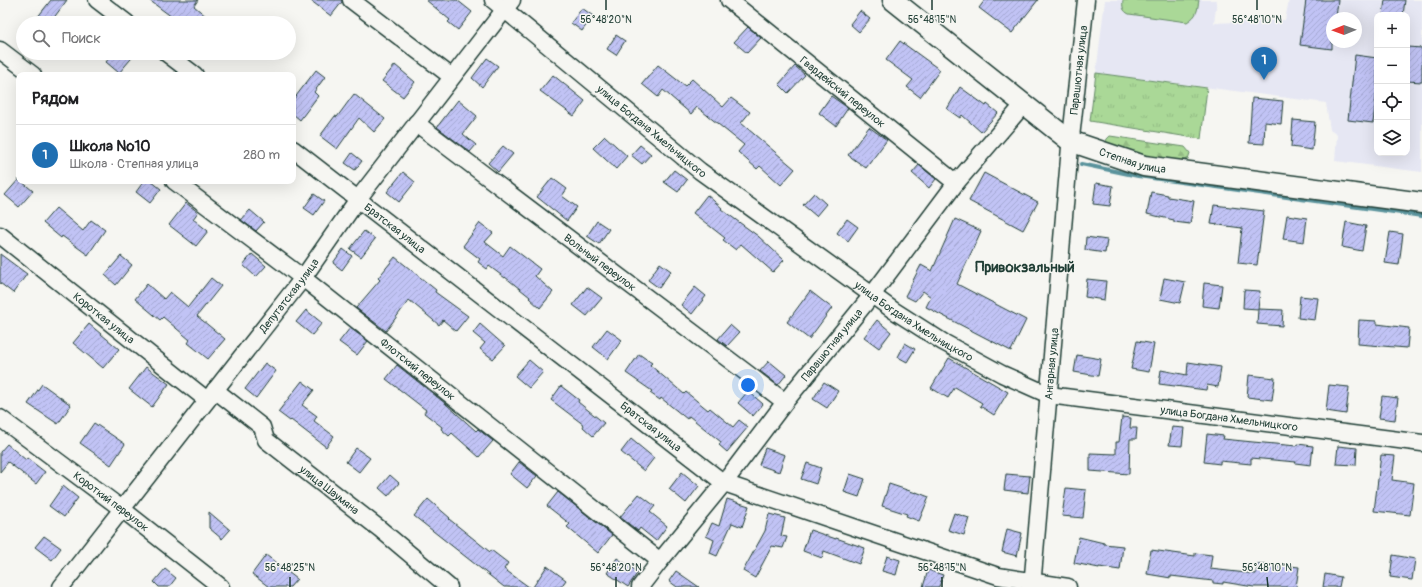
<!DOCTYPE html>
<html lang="ru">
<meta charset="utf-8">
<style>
:root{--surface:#fff;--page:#f6f6f6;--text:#202124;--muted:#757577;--line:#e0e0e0;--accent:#1f6fb2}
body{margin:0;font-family:Pangolin,sans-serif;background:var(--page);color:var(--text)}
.controls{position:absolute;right:12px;top:12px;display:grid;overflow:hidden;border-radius:8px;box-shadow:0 4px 16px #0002}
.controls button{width:36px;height:36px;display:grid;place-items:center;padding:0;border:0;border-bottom:1px solid var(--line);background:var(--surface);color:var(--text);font:20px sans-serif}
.compass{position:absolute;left:1326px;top:12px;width:36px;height:36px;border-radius:50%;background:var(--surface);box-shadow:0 4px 16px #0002;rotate:269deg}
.you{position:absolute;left:748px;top:385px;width:14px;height:14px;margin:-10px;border:3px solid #fff;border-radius:50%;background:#1a73e8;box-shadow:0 0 0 6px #1a73e833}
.badge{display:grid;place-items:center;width:26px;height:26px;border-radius:50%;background:var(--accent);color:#fff;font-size:13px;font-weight:700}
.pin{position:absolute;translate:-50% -33px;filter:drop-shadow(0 1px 2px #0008)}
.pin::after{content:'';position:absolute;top:21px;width:14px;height:12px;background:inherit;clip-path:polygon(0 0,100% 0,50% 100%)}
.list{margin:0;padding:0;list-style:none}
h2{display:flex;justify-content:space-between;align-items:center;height:52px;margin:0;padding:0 16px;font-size:17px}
h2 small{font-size:13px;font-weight:400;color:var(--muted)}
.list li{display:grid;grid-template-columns:26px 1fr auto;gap:12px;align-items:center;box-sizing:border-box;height:60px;padding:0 16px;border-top:1px solid var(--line)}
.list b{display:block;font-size:15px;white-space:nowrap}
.list p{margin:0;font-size:13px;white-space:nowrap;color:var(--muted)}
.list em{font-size:13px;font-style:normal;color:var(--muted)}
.icon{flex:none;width:22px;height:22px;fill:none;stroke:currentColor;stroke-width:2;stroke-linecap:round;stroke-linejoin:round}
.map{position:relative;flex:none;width:1422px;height:587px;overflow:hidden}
.search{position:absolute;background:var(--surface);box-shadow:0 4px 16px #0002;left:16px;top:16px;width:280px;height:44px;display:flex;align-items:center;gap:10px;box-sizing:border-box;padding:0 14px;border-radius:22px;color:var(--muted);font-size:15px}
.panel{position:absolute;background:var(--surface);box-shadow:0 4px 16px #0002;left:16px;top:72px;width:280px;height:112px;border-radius:8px}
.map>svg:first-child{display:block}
.built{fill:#e6e7f3;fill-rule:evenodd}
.grass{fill:url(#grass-tufts);stroke:#648a66}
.forest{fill:url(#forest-firs);stroke:#648a66}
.pitch{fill:#aad897;stroke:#648a66}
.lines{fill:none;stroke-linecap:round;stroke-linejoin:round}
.stream{stroke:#5a939c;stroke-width:4}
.building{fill:url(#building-hatch);stroke:#1f3d34}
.minor-casing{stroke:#1f3d34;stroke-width:19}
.tertiary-casing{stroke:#1f3d34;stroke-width:23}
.minor{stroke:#f6f6f2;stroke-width:16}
.tertiary{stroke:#f6f6f2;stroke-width:20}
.ticks{fill:none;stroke:#1f3d34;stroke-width:1.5}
.labels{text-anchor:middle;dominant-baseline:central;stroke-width:3;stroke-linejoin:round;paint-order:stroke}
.street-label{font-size:11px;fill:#1f3d34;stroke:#f6f6f2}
.district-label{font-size:15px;font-weight:bold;fill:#1f3d34;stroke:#f6f6f2}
.ticks-label{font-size:10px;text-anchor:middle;fill:#1f3d34;stroke:#f6f6f2;stroke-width:3;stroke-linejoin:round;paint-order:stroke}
</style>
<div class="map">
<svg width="1422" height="587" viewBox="0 0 1422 587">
<defs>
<pattern id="grass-tufts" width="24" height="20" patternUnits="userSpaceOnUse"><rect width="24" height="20" fill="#aad897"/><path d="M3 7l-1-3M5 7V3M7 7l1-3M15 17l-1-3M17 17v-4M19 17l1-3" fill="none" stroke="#92ba83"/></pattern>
<pattern id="forest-firs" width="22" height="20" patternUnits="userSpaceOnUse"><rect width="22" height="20" fill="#aad897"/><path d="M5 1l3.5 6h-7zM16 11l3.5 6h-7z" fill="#92ba83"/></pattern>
<pattern id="building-hatch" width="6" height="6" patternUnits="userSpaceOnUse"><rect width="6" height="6" fill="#c1c3f5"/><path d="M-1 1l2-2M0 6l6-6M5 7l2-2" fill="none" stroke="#a5a8d3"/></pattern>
</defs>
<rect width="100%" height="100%" fill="#f6f6f2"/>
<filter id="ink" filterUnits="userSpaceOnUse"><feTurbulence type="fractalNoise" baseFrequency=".025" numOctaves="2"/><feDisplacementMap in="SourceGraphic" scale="8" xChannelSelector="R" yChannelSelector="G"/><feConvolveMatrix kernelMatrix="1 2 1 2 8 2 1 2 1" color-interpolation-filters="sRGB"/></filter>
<g filter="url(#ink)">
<path class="built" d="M1105,0H1217L1214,23L1285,20L1289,0H1422V172L1335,161L1337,135L1330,130L1326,103L1096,73ZM1377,15H1407V153H1377ZM1332,18H1356V42H1332Z"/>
<path class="grass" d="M1096,73L1207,88L1201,139L1090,121Z"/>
<path class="forest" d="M1110,136L1185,147L1190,153L1188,159L1174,162L1114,150L1105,143L1107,139Z"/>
<path class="pitch" d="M1123,0H1199C1197,11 1198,15 1187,22L1129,14C1123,11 1122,7 1123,0Z"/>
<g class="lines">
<path class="stream" d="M1081,164L1138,176L1422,216"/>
</g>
<g class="building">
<path d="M51,0H67L50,23H33Z"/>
<path d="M149,0H198L194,6L214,23H180Z"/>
<path d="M310,0H342V2L331,16Z"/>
<path d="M426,0H457L472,12L458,30L448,22L450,20Z"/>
<path d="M985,0H1038L1012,33L979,8Z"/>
<path d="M1306,0H1338L1336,18H1332V49L1300,45Z"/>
<path d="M1385,0H1405L1403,15H1383Z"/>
<path d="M582,8L593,16L582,31L571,23Z"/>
<path d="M860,11L870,19L859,32L850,24Z"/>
<path d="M748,27L761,38L747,53L734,42Z"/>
<path d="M616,35L625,41L616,55L607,49Z"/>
<path d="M900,41L940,70L920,97L907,87L913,80L886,60Z"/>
<path d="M1407,47L1422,48V82L1407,81Z"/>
<path d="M113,53H136L119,73L106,62Z"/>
<path d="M1355,55L1377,58V87L1373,123L1348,120Z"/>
<path d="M487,58L498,66L482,87L472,78Z"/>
<path d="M395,65L415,82L403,97L382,81Z"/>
<path d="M658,65L685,86L692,79L723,107L731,98L750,112L741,123L795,169L781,185L760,166L757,169L738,152L744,145L697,107L691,114L663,90L658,97L642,84Z"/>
<path d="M795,66L805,75L788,93L779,84Z"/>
<path d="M316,70L325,77L314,92L318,96L300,120L293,114V100Z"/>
<path d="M553,75L585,101L574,116L540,91Z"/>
<path d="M960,87L986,106L987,104L998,113L981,132L962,115L960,118L947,109Z"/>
<path d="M354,94L385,119L374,132L359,118L337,149L320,136L335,116L337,117Z"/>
<path d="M831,96L848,108L836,126L819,113Z"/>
<path d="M1252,98L1283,101L1281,124L1265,122L1264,144L1249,143Z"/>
<path d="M458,100L477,116L463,134L476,145L470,152L437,127Z"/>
<path d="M1293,120L1315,122L1312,150L1291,147Z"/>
<path d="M869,127L887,140L866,168L848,155Z"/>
<path d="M605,136L627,156L616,169L593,148Z"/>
<path d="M640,145L651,154L642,164L631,155Z"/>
<path d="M503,146L513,154L498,172L488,163Z"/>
<path d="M352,153L362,161L355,170L345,163Z"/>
<path d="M919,165L936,179L929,188L912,173Z"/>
<path d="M674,170L687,180L678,192L664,182Z"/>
<path d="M403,172L415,182L399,202L387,192Z"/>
<path d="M984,173L1038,202L1023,230L969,201Z"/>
<path d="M552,178L567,189L562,196L577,207L567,221L537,197Z"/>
<path d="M19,179V181H21L33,191L19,207L5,195Z"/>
<path d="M144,181H151L161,189L150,203L136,192Z"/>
<path d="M1096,183L1113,186L1110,206L1093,204Z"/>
<path d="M1151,192L1168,195V197L1194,201L1190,224L1174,222V220L1147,214Z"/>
<path d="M814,193L826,204L816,216L803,205Z"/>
<path d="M314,194L324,201L314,215L304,208Z"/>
<path d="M707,195L722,208L721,209L758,236L784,260L773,272L741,244L736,250L723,240L725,238L693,213Z"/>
<path d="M186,203L198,212L193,219L208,231L196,246L169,225Z"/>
<path d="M1214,205L1264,211L1257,265L1238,263L1242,228L1211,224Z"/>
<path d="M56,208L83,231L91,220L105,230L88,255L62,236L61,238L43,223Z"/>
<path d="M250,210L264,222L256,231L241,220Z"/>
<path d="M1287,215L1307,218L1304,242L1283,239Z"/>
<path d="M847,219L858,227L848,241L837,233Z"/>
<path d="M955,219L981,231L957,284L1026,320L1011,351L926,307L931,297L923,291L915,301L905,296L921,265L932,271Z"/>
<path d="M597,221L609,229L599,244L587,236Z"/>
<path d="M1346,222L1366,226L1362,251L1342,247Z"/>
<path d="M480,223L493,233L485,242L503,256L510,246L540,269L535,276L553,292L540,308L529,298L530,297L505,277V278L489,266L487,269L478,262L480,259L463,246Z"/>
<path d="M364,231L375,239L361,257L350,249Z"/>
<path d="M1390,232L1403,234L1399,265L1385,263Z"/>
<path d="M1086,237L1107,240L1105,253L1085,250Z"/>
<path d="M343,249L352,256L342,270L333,263Z"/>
<path d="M0,254L27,274L13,293L0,283Z"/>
<path d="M252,254L266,266L256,277L243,265Z"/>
<path d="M121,256L132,265L116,285L105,275Z"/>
<path d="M395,257L436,290L435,292L468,316L456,331L443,320L439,325L409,300L386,331L356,308L380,280L378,278Z"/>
<path d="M660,263L671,271L659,288L648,280Z"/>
<path d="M211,278L221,286L197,316L225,339L208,359L188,343L190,340L163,317L160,320L135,299L147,284L164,299L170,292L188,307Z"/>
<path d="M1164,278L1185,282L1180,303L1160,299Z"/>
<path d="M1087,279L1106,281L1104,300L1085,297Z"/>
<path d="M1204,283L1222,285L1219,308L1202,306Z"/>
<path d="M587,287L602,298L587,316L573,305Z"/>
<path d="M695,287L706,296L692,314L681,305Z"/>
<path d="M1244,290L1260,291L1258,309L1243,308Z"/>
<path d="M810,291L832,308L809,339L787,322Z"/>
<path d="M1300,296L1318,298L1315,320L1298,318Z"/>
<path d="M1258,309L1283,310L1282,326L1257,324Z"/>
<path d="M306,310L322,323L312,335L296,322Z"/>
<path d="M877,320L891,332L879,348L864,337Z"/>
<path d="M1359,320L1377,321V324L1409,328L1407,348L1358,344Z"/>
<path d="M89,324L119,349L103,368L73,343Z"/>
<path d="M480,324L505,346L493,359L480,349L485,343L473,333Z"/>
<path d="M730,325L739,333L727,346L718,339Z"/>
<path d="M350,328L368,341L357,355L339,342Z"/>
<path d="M607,329L622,340L608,359L593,347Z"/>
<path d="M1137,341L1154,344L1149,372L1131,369Z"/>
<path d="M905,343L915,349L907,362L898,357Z"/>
<path d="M639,354L652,363L650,365L684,394L686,392L708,410L710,408L733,427L739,420L748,427L727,452L719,445L721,442L689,416L687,419L661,398L660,400L650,393L652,391L626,373Z"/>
<path d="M1077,355L1101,359L1098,376L1074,372Z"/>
<path d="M949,358L1008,392L994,415L980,406L982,403L955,387L948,398L931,388Z"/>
<path d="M529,360L543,372L529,388L515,376Z"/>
<path d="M769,361L786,375L778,385L760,371Z"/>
<path d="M1188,362L1221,367L1218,387L1207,385L1206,390L1159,384L1161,370L1187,375Z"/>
<path d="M265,363L276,371L256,398L245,389Z"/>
<path d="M397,365L446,404L476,431L478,429L493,441L479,457L452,433L449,436L441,429L442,427L424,413L426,410L386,379Z"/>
<path d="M146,367L169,384L152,407L129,389Z"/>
<path d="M1249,375L1275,378L1272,400L1247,397Z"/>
<path d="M302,381L314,390L302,405L317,416L314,421L334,436L326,447L291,420L290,421L278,412Z"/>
<path d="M824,382L838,391L827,408L813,399Z"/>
<path d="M42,384L71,405L58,424L28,404Z"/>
<path d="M1329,385L1349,387L1346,414L1326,411Z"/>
<path d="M561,386L579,400L578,402L604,423L593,436L583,427L584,425L551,400Z"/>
<path d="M748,391L763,404L753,416L738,403Z"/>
<path d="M1382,396L1398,398L1395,420L1379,418Z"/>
<path d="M1122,417L1131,418L1130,428H1137L1136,439H1130L1129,474L1090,471V453L1116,454V442H1119Z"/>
<path d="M94,423L125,444L111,465L80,443Z"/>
<path d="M1172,427L1184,428L1182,446L1169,445Z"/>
<path d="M1207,434L1224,436L1223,439L1253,442L1297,446L1298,444L1313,446L1311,465L1295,463L1296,462L1251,458V464L1220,461V464L1204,462Z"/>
<path d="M631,439L654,458L644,471L621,452Z"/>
<path d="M7,444L26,460L27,458L45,472L36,484L8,462L0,472V452Z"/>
<path d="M1338,446L1357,448L1356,465L1336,464Z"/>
<path d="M356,448L370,458L359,472L346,462Z"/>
<path d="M765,448L785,455L779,472L759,465Z"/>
<path d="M1381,455L1395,456L1392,480L1414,483L1410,515L1374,511Z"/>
<path d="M519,462L537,476L527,488L510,474Z"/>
<path d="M807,463L821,468L816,484L801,479Z"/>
<path d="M682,472L699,486L686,503L669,489Z"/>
<path d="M850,474L865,479L859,497L844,492Z"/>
<path d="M1006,474L1030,476L1028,493L1004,490Z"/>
<path d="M390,475L399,483L388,496L379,488Z"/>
<path d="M889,484L916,493V492L929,497L919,521L906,516L907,514L882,506Z"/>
<path d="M63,486L78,498L64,517L49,506Z"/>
<path d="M1066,488L1086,490L1083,518L1062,516Z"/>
<path d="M558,492L612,535L598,553L567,527L570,524L547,506Z"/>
<path d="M639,494L655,506L650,512L667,526L656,541L640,528L638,531L620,517Z"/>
<path d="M428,499L450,518L449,519L490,552L491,550L508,563L504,569L529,587H504L414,516Z"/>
<path d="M727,499L749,506L742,527L732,523L717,556L710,553L714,540L706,536L712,523L719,526Z"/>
<path d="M209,512L230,530L222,539L209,528Z"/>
<path d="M954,513L969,518L964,535L948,530Z"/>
<path d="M769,514L785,518L781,536L787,537L783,548L772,546L755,578L743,571L765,531Z"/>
<path d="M1007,529L1022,533L1017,556L1002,552Z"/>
<path d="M810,530L836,539V538L865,548L859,564L824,551L822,558L803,551Z"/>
<path d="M44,536L61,548L52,560L35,547Z"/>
<path d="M1079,537L1104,543V544L1123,546L1120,570L1099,567V568L1074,563Z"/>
<path d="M1151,550L1195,556V553L1212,555L1210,569L1256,574L1257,564L1282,567V565L1299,567L1296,587H1254L1223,582V584L1213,583V581L1171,576V578L1147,574Z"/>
<path d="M266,555L297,579L290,587H269L252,574Z"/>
<path d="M1393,555L1415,559L1412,580L1390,577Z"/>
<path d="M887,556L900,560L896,575L882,571Z"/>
<path d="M617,558L638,572L628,587L607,573Z"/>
<path d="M547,566L566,580L561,587H533Z"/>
<path d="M165,569L176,578L169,587H159L154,582Z"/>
<path d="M928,570L943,575L939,587H923Z"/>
<path d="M676,571L699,587H677L669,581Z"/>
<path d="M1325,574L1341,577L1339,587H1323Z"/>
</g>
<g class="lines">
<g class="minor-casing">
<g id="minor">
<path d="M97,0L127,23"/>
<path d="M351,0L452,77"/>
<path id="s1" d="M493,0L700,171L893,310L943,342L1002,374L1049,395L1422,443"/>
<path id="s2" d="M729,0L956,183"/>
<path d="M0,50L33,75"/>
<path d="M166,53L195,75"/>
<path id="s3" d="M416,123L785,402"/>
<path id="s4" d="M293,149L724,483L998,576L1068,587"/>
<path id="s5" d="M174,181L303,278L660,561"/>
<path id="s6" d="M0,235L207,400"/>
<path id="s7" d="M215,390L262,427L266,440L380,529L449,587"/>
<path id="s8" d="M0,418L122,509L221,587"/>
<path id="s9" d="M61,587L303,278L358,199L512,0"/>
<path id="s10" d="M640,587L660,561L724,483L785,402L872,295L956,183L1024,104"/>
<path id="s11" d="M1032,587L1070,147L1086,0"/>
</g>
</g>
<g class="tertiary-casing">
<g id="tertiary">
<path id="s12" d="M893,0L1070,141L1144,166L1422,203"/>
</g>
</g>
<use href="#minor" class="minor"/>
<use href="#tertiary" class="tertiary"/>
</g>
</g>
<path class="ticks" d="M606,0V10M932,0V10M1257,0V10M290,577V587M616,577V587M942,577V587M1267,577L1268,587"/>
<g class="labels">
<g class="street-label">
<text stroke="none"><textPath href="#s11" startOffset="519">Парашютная улица</textPath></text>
<text stroke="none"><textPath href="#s2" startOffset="146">Гвардейский переулок</textPath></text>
<text stroke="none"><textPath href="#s1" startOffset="206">улица Богдана Хмельницкого</textPath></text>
<text stroke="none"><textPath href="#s12" startOffset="292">Степная улица</textPath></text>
<text stroke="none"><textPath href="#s4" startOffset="129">Братская улица</textPath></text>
<text stroke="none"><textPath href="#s3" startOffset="231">Вольный переулок</textPath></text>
<text stroke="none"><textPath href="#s9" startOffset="370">Депутатская улица</textPath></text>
<text stroke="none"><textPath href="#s6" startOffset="133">Короткая улица</textPath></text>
<text stroke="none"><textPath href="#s1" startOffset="530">улица Богдана Хмельницкого</textPath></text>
<text stroke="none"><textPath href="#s10" startOffset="309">Парашютная улица</textPath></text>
<text stroke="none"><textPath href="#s11" startOffset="224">Ангарная улица</textPath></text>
<text stroke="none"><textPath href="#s5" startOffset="308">Флотский переулок</textPath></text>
<text stroke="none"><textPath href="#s1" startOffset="866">улица Богдана Хмельницкого</textPath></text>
<text stroke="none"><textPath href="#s4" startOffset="453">Братская улица</textPath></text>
<text stroke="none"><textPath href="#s7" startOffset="154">улица Шаумяна</textPath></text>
<text stroke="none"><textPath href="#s8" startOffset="139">Короткий переулок</textPath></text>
</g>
<g class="district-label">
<text x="1025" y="267">Привокзальный</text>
</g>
</g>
<g class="ticks-label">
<text x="606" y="23">56°48'20"N</text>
<text x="932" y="23">56°48'15"N</text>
<text x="1257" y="23">56°48'10"N</text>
<text x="290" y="571">56°48'25"N</text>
<text x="616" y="571">56°48'20"N</text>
<text x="942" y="571">56°48'15"N</text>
<text x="1267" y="571">56°48'10"N</text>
</g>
</svg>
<div class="controls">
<button>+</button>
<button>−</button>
<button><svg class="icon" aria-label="locate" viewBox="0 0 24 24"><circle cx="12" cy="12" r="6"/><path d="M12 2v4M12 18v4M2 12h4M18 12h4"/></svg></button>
<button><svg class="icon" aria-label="layers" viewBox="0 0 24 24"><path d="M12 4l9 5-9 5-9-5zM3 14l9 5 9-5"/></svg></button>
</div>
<svg class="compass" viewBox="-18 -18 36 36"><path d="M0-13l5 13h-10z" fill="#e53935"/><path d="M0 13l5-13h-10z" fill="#757577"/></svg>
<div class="you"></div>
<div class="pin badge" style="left:1264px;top:80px">1</div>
<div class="search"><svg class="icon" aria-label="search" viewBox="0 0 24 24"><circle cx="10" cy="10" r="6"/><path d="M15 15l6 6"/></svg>Поиск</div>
<section class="panel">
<h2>Рядом<small></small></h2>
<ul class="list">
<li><span class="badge">1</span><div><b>Школа №10</b><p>Школа · Степная улица</p></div><em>280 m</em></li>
</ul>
</section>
</div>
